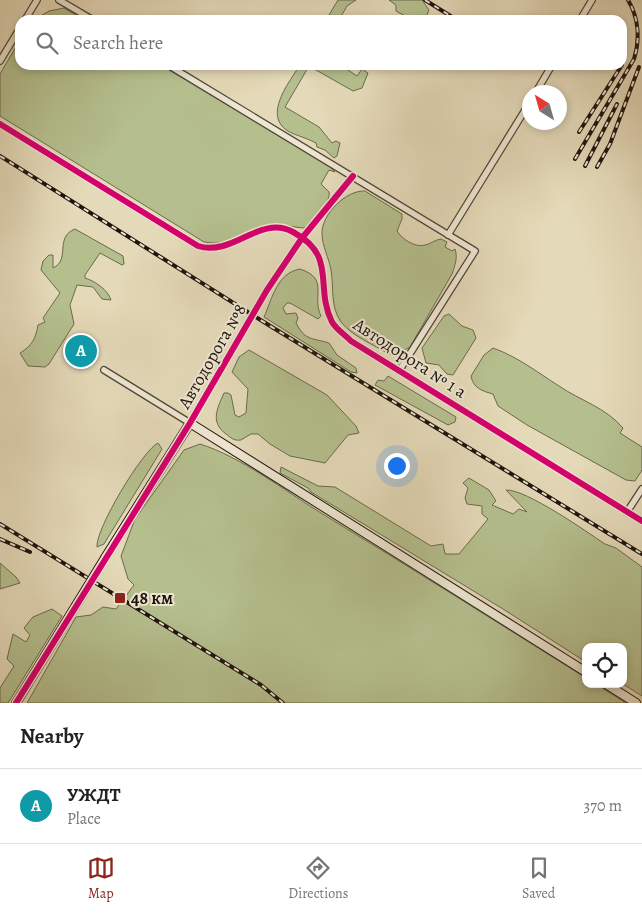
<!DOCTYPE html>
<meta charset="utf-8">
<style>
:root{--surface:#fff;--page:#f6f6f6;--text:#222;--muted:#767676;--line:#e0e0e0;--accent:#8f2418}
body{margin:0;font-family:Alegreya,serif;background:var(--page);color:var(--text)}
.controls{position:absolute;right:15px;bottom:15px;display:grid;overflow:hidden;border-radius:10px;box-shadow:0 2px 8px #0003}
.controls button{width:45px;height:45px;display:grid;place-items:center;padding:0;border:0;border-bottom:1px solid var(--line);background:var(--surface);color:var(--text);font:25px sans-serif}
.compass{position:absolute;left:522px;top:85px;width:45px;height:45px;border-radius:50%;background:var(--surface);box-shadow:0 2px 8px #0003;rotate:323deg}
.you{position:absolute;left:396px;top:465px;width:18px;height:18px;margin:-12px;border:4px solid #fff;border-radius:50%;background:#1a73e8;box-shadow:0 0 0 8px #1a73e833}
.badge{display:grid;place-items:center;width:32px;height:32px;border-radius:50%;background:var(--accent);color:#fff;font-size:16px;font-weight:700}
.pin{position:absolute;translate:-50% -50%;border:2px solid #fff;box-shadow:0 1px 5px #0006}
.list{margin:0;padding:0;list-style:none}
h2{display:flex;justify-content:space-between;align-items:center;height:65px;margin:0;padding:0 20px;font-size:21px}
h2 small{font-size:16px;font-weight:400;color:var(--muted)}
.list li{display:grid;grid-template-columns:32px 1fr auto;gap:15px;align-items:center;box-sizing:border-box;height:75px;padding:0 20px;border-top:1px solid var(--line)}
.list b{display:block;font-size:19px;white-space:nowrap}
.list p{margin:0;font-size:16px;white-space:nowrap;color:var(--muted)}
.list em{font-size:16px;font-style:normal;color:var(--muted)}
.icon{flex:none;width:28px;height:28px;fill:none;stroke:currentColor;stroke-width:2;stroke-linecap:round;stroke-linejoin:round}
.map{position:relative;flex:none;width:642px;height:703px;overflow:hidden}
.search{position:absolute;background:var(--surface);box-shadow:0 2px 8px #0003;left:15px;right:15px;top:15px;height:55px;display:flex;align-items:center;gap:12px;box-sizing:border-box;padding:0 18px;border-radius:15px;color:var(--muted);font-size:19px}
.sheet{height:140px;background:var(--surface)}
nav{display:flex;justify-content:space-around;align-items:center;box-sizing:border-box;height:70px;border-top:1px solid var(--line);background:var(--surface);font-size:14px;color:var(--muted)}
nav a{display:grid;justify-items:center;gap:2px}
nav .on{color:var(--accent)}
.map>svg:first-child{display:block}
.green{fill:#b5bf8e;stroke:#6a6a4e}
.lines{fill:none;stroke-linecap:round;stroke-linejoin:round}
.street-casing{stroke:#504538;stroke-width:8}
.secondary-casing{stroke:#1e140d;stroke-width:10}
.street{stroke:#ede6d1;stroke-width:5.5}
.secondary{stroke:#ede6d1;stroke-width:8}
.rail-casing{stroke:#1e140d;stroke-width:4}
.rail{stroke:#ede6d1;stroke-width:2;stroke-dasharray:5.5;stroke-linecap:butt}
.secondary-bridge-casing{stroke:#1e140d;stroke-width:10;stroke-linecap:butt}
.secondary-bridge{stroke:#ede6d1;stroke-width:8}
.cycleway-casing{stroke:#ede6d1;stroke-width:9}
.cycleway{stroke:#d6006c;stroke-width:6}
.poi-dot{fill:#8f2418;stroke:#ede6d1;stroke-width:2}
.labels{text-anchor:middle;dominant-baseline:central;stroke-width:4;stroke-linejoin:round;paint-order:stroke}
.street-label{font-size:18px;fill:#1e140d;stroke:#ede6d1}
.poi-label{font-size:18px;font-weight:bold;fill:#1e140d;stroke:#ede6d1;text-anchor:start}
</style>
<div class="map">
<svg width="642" height="703" viewBox="0 0 642 703">
<rect width="100%" height="100%" fill="#e4d9b8"/>
<filter id="stains"><feTurbulence type="fractalNoise" baseFrequency=".004" numOctaves="4"/><feColorMatrix values="0 0 0 0 .2 0 0 0 0 .09 0 0 0 0 .02 0 0 0 .5 -.17"/></filter>
<radialGradient id="worn" r=".72"><stop offset=".6" stop-color="#630" stop-opacity="0"/><stop offset="1" stop-color="#630" stop-opacity=".3"/></radialGradient>
<g class="green">
<path d="M338,0H356L347,6L339,20H326Z"/>
<path d="M389,0H422L429,10L425,20H403L405,16L396,11V5Z"/>
<path d="M64,8L84,20H34L49,11Z"/>
<path d="M20,40V65H161L327,163L335,172L329,170L321,184L329,192C331,202 315,223 306,228C292,228 281,222 267,226C240,233 234,247 204,242L0,116V74Z"/>
<path d="M300,65H336L340,68L342,66L357,76L362,69L368,73L362,88L353,91L309,66L285,107L319,127L332,143L336,141L340,143L337,156L334,158L325,150L317,147L316,143C308,139 302,137 294,134C259,120 288,84 300,65Z"/>
<path d="M365,191L402,214V219L397,231C402,239 415,248 425,245C431,244 434,240 441,239L447,242L445,247L452,251L455,249C458,258 455,265 452,274L410,347L396,355L389,354C374,345 352,336 341,322C330,306 334,288 331,270C329,258 322,246 322,233C322,214 346,190 365,191Z"/>
<path d="M75,229L123,256L124,264L122,265L100,253L85,275V278C95,281 108,290 111,300L102,299L93,287L77,285L70,305L74,324L49,364L45,367L28,366L20,353C32,346 36,338 38,325L45,322L43,318L60,293L41,270L43,261L49,255H53V268C71,260 54,237 75,229Z"/>
<path d="M300,269C330,279 311,296 321,316L318,319L290,303H287L283,308L286,314L296,313L298,318L296,323C305,341 313,338 329,343L337,355L356,368L357,373L351,372L264,317C272,299 277,273 300,269Z"/>
<path d="M449,314L462,326L473,330L476,338L453,375L447,374L439,365L426,363L422,348L444,316Z"/>
<path d="M493,348C518,357 537,372 559,386C581,401 605,407 623,428L620,433L642,447V470L635,481L626,480L527,425L498,406L493,394C482,391 473,388 471,376L484,355Z"/>
<path d="M249,350L327,395L356,426L359,433L348,435L325,463L290,456L270,444L258,434H251L241,440C234,441 231,438 226,434C210,422 217,409 224,393H228L231,395L235,415L239,417L246,413L248,389L232,372L239,357Z"/>
<path d="M388,376L456,417L455,422L448,425L375,385L378,380L384,381Z"/>
<path d="M158,443L162,449L104,544L97,547C95,530 142,451 158,443Z"/>
<path d="M200,444C241,457 284,490 321,513C410,567 498,623 586,678V684H596L626,703H27L76,617L91,615L103,607L116,609L134,585L128,579L121,556L135,519L184,450Z"/>
<path d="M281,467L318,486L335,487L431,546L443,544L445,554H459L488,519L482,514V506L467,504L465,498L468,488L463,483L469,478L489,490L496,501L492,505L513,514L519,509L527,512L506,490C526,489 587,532 605,544L616,548L642,567V696L623,684V647H586V662L503,609L311,492L308,488L280,473Z"/>
<path d="M0,563L16,577L20,583L0,589Z"/>
<path d="M52,609L62,616L8,703H0V688L14,666L7,659L13,634L26,642L30,635L24,628L33,617Z"/>
</g>
<g class="lines">
<g class="street-casing">
<g id="street">
<path d="M59,0L93,20"/>
<path d="M25,20L37,0"/>
<path d="M580,20L592,0"/>
<path d="M0,61L20,28"/>
<path d="M168,65L475,251L399,371"/>
<path d="M536,92L552,65"/>
<path d="M0,124L198,246C233,257 260,214 293,232C338,256 314,286 332,322C336,329 345,335 351,341L642,521"/>
<path d="M448,235L530,102"/>
<path d="M104,370L190,423L267,290L302,238L353,176"/>
<path d="M627,512L642,489"/>
</g>
</g>
<g class="secondary-casing">
<g id="secondary">
<path d="M105,558L190,423L586,672"/>
<path d="M606,684L636,703"/>
<path d="M16,703L75,607"/>
</g>
</g>
<use href="#street" class="street"/>
<use href="#secondary" class="secondary"/>
<g class="rail-casing">
<g id="rail">
<path d="M425,0L457,20"/>
<path d="M579,132L622,65"/>
<path d="M0,156L267,324L642,554"/>
<path d="M575,159L634,59C640,40 639,18 628,0"/>
<path d="M585,166L617,104"/>
<path d="M597,167L610,144L639,67"/>
<path d="M0,524L261,685L283,703"/>
<path d="M0,539L30,552"/>
</g>
</g>
<use href="#rail" class="rail"/>
<g class="secondary-bridge-casing">
<path id="secondary-bridge" d="M75,607L105,558"/>
</g>
<use href="#secondary-bridge" class="secondary-bridge"/>
<g class="cycleway-casing">
<g id="cycleway">
<path d="M0,124L198,246C233,257 260,214 293,232C338,256 314,286 332,322C336,329 345,335 351,341L642,521"/>
<path d="M16,703L190,423L267,290L302,238L353,176"/>
</g>
</g>
<use href="#cycleway" class="cycleway"/>
</g>
<rect class="poi-dot" x="114" y="592" width="12" height="12" rx="2.5"/>
<g class="labels">
<g class="street-label">
<text transform="translate(212 356) rotate(-60)">Автодорога №8</text>
<text transform="translate(410 358) rotate(33)">Автодорога № 1 а</text>
</g>
<g class="poi-label">
<text x="131" y="598">48 км</text>
</g>
</g>
<rect width="100%" height="100%" filter="url(#stains)"/>
<rect width="100%" height="100%" fill="url(#worn)"/>
</svg>
<div class="controls">
<button><svg class="icon" aria-label="locate" viewBox="0 0 24 24"><circle cx="12" cy="12" r="6"/><path d="M12 2v4M12 18v4M2 12h4M18 12h4"/></svg></button>
</div>
<svg class="compass" viewBox="-18 -18 36 36"><path d="M0-13l5 13h-10z" fill="#e53935"/><path d="M0 13l5-13h-10z" fill="#767676"/></svg>
<div class="you"></div>
<div class="pin badge" style="left:81px;top:351px;background:#0f9aa8">A</div>
<div class="search"><svg class="icon" aria-label="search" viewBox="0 0 24 24"><circle cx="10" cy="10" r="6"/><path d="M15 15l6 6"/></svg>Search here</div>
</div>
<section class="sheet">
<h2>Nearby<small></small></h2>
<ul class="list">
<li><span class="badge" style="background:#0f9aa8">A</span><div><b>УЖДТ</b><p>Place</p></div><em>370 m</em></li>
</ul>
</section>
<nav>
<a class="on"><svg class="icon" aria-label="map" viewBox="0 0 24 24"><path d="M3 6l6-2 6 2 6-2v14l-6 2-6-2-6 2zM9 4v14M15 6v14"/></svg>Map</a>
<a><svg class="icon" aria-label="directions" viewBox="0 0 24 24"><path d="M12 3l9 9-9 9-9-9zM9 14v-3h6M13 9l2 2-2 2"/></svg>Directions</a>
<a><svg class="icon" aria-label="saved" viewBox="0 0 24 24"><path d="M7 4h10v16l-5-4-5 4z"/></svg>Saved</a>
</nav>
